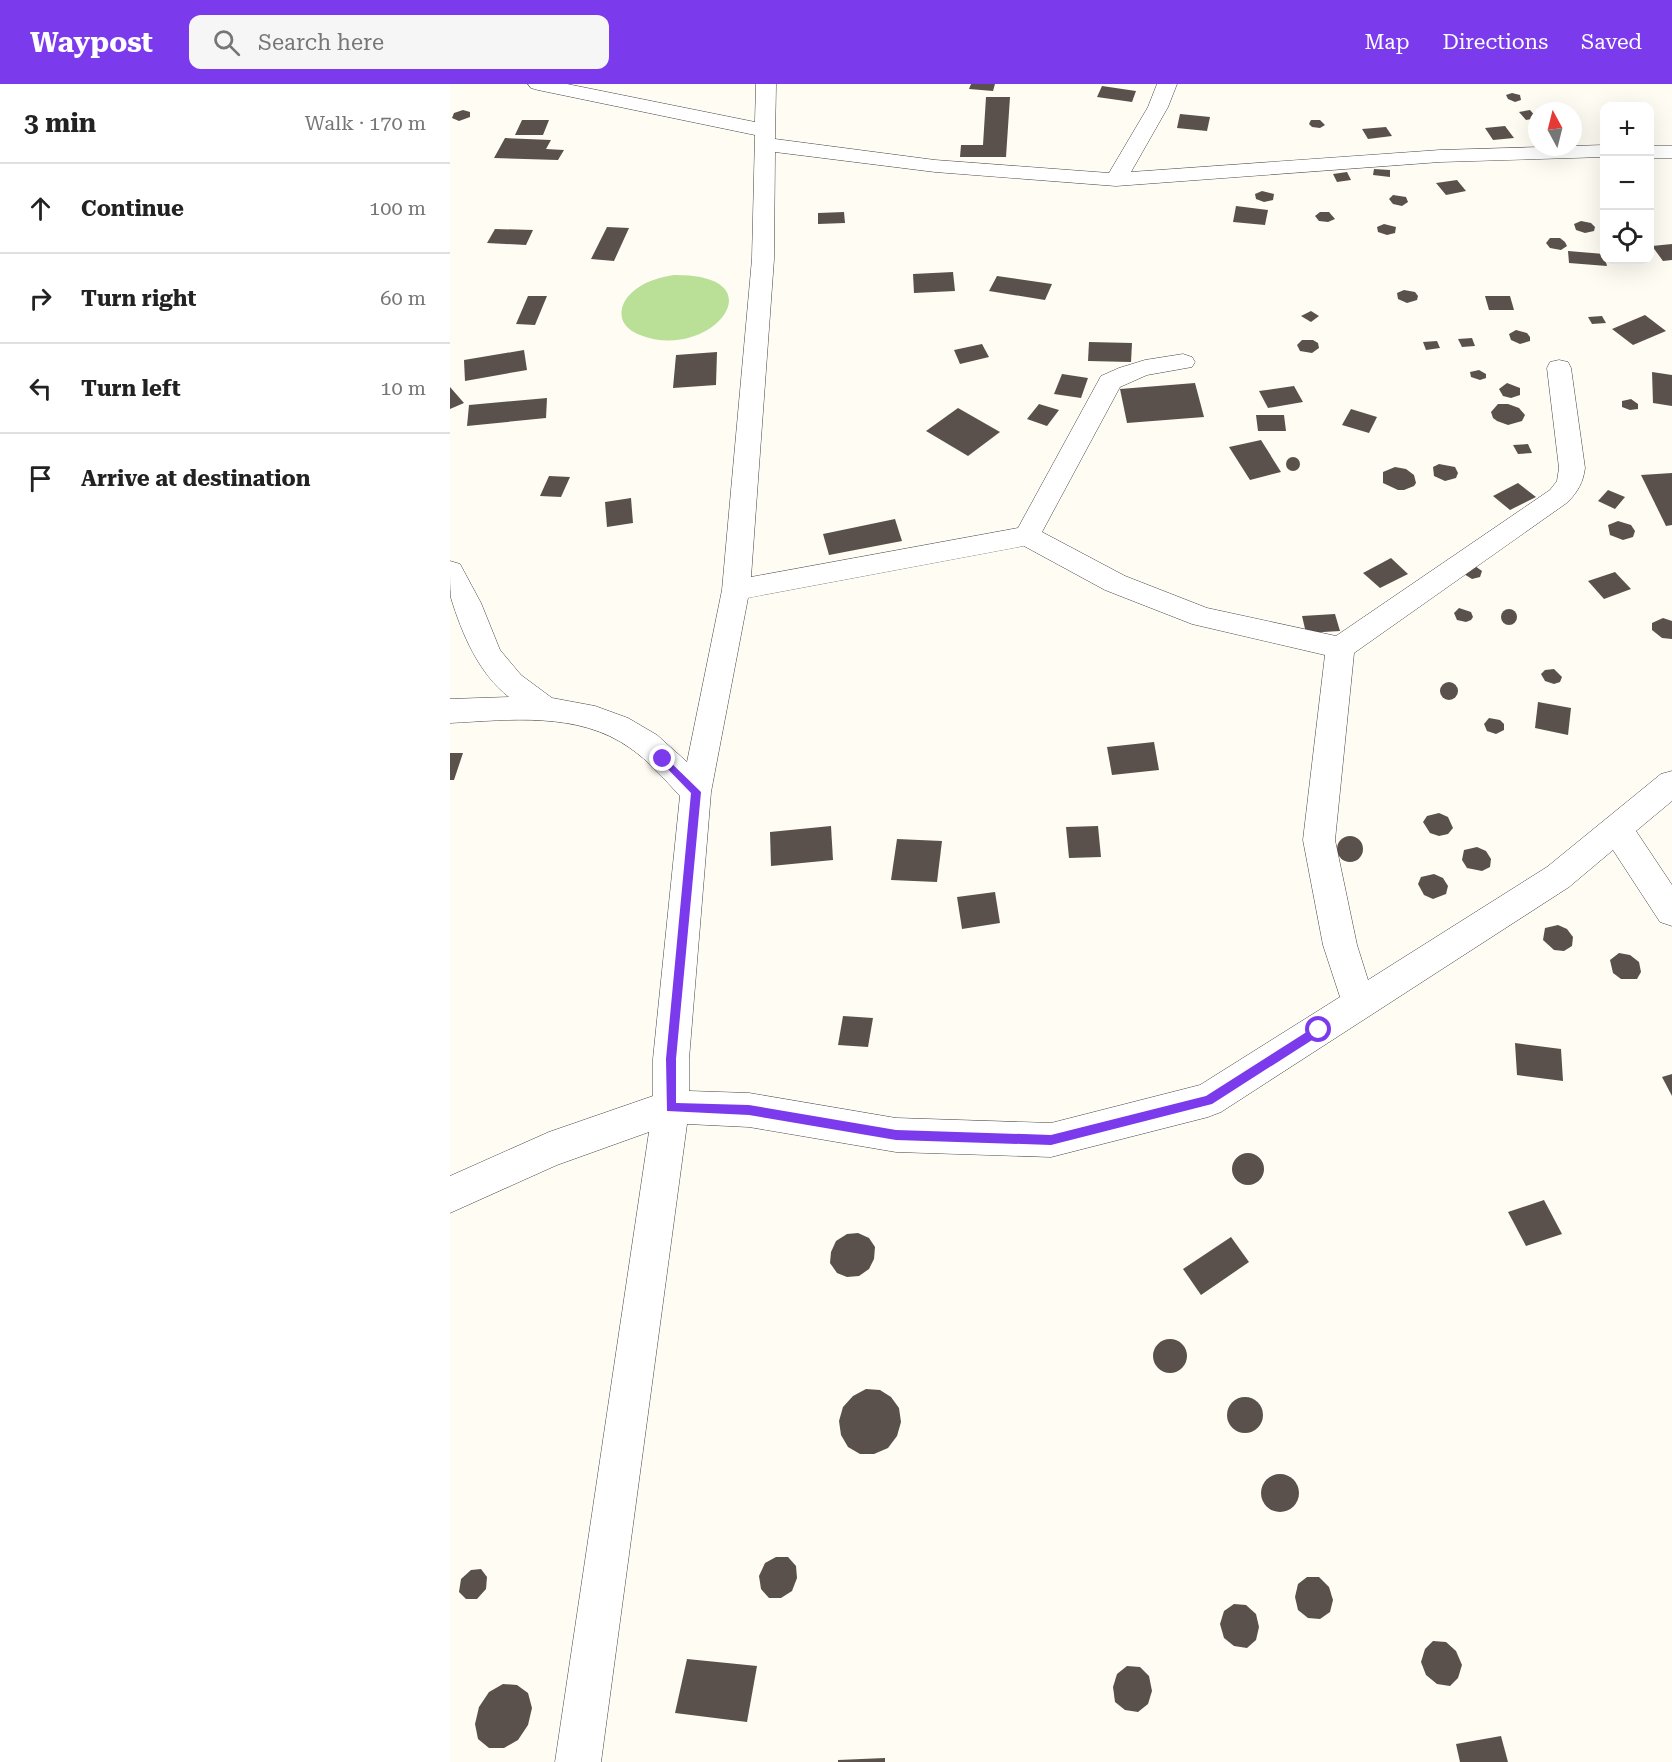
<!DOCTYPE html>
<meta charset="utf-8">
<style>
:root{--surface:#fff;--page:#f6f6f6;--text:#222;--muted:#767676;--line:#e0e0e0;--accent:#7c3aed}
body{margin:0;font-family:"Roboto Serif",serif;background:var(--page);color:var(--text)}
.controls{position:absolute;right:18px;top:18px;display:grid;overflow:hidden;border-radius:12px;box-shadow:0 6px 24px #0002}
.controls button{width:54px;height:54px;display:grid;place-items:center;padding:0;border:0;border-bottom:2px solid var(--line);background:var(--surface);color:var(--text);font:30px sans-serif}
.compass{position:absolute;left:1078px;top:18px;width:54px;height:54px;border-radius:50%;background:var(--surface);box-shadow:0 6px 24px #0002;rotate:353deg}
.stop{position:absolute;width:18px;height:18px;margin:-14px;border:4px solid #7c3aed;border-radius:50%;background:#fff}
.stop.end{background:#7c3aed;border-color:#fff;box-shadow:0 2px 6px #0008}
.list{margin:0;padding:0;list-style:none}
h2{display:flex;justify-content:space-between;align-items:center;height:78px;margin:0;padding:0 24px;font-size:26px}
h2 small{font-size:20px;font-weight:400;color:var(--muted)}
.list li{display:grid;grid-template-columns:39px 1fr auto;gap:18px;align-items:center;box-sizing:border-box;height:90px;padding:0 24px;border-top:2px solid var(--line)}
.list b{display:block;font-size:22px;white-space:nowrap}
.list em{font-size:20px;font-style:normal;color:var(--muted)}
.icon{flex:none;width:33px;height:33px;fill:none;stroke:currentColor;stroke-width:2;stroke-linecap:round;stroke-linejoin:round}
.map{position:relative;flex:none;width:1222px;height:1678px;overflow:hidden}
header{display:flex;align-items:center;gap:36px;box-sizing:border-box;height:84px;padding:0 30px;background:var(--accent);color:#fff}
header strong{font-size:28px}
nav{display:flex;gap:33px;margin-inline-start:auto;font-size:21px}
.search{width:420px;height:54px;background:var(--page);display:flex;align-items:center;gap:15px;box-sizing:border-box;padding:0 21px;border-radius:12px;color:var(--muted);font-size:22px}
main{display:flex}
aside{flex:1;background:var(--surface)}
.map>svg:first-child{display:block}
.forest{fill:#bae097}
.building{fill:#5a514c}
.lines{fill:none;stroke-linecap:round;stroke-linejoin:round}
.minor-casing{stroke:#434343;stroke-width:1}
.minor{fill:#fff;fill-rule:evenodd}
.route{fill:#7c3aed}
</style>
<header>
<strong>Waypost</strong>
<div class="search"><svg class="icon" aria-label="search" viewBox="0 0 24 24"><circle cx="10" cy="10" r="6"/><path d="M15 15l6 6"/></svg>Search here</div>
<nav><a>Map</a><a>Directions</a><a>Saved</a></nav>
</header>
<main>
<aside>
<h2>3 min<small>Walk · 170 m</small></h2>
<ul class="list">
<li><svg class="icon" aria-label="ahead" viewBox="0 0 24 24"><path d="M12 20V5M6 11l6-6 6 6"/></svg><div><b>Continue</b></div><em>100 m</em></li>
<li><svg class="icon" aria-label="right" viewBox="0 0 24 24"><path d="M7 20v-9h11M14 6l5 5-5 5"/></svg><div><b>Turn right</b></div><em>60 m</em></li>
<li><svg class="icon" aria-label="left" viewBox="0 0 24 24"><path d="M17 20v-9H6M10 6l-5 5 5 5"/></svg><div><b>Turn left</b></div><em>10 m</em></li>
<li><svg class="icon" aria-label="arrive" viewBox="0 0 24 24"><path d="M6 21V4h12l-3 4 3 4H6"/></svg><div><b>Arrive at destination</b></div></li>
</ul>
</aside>
<div class="map">
<svg width="1222" height="1678" viewBox="0 0 1222 1678">
<rect width="100%" height="100%" fill="#fffcf4"/>
<path class="forest" d="M224,191C331,190 261,279 190,251C163,241 168,216 189,203C199,196 212,193 224,191Z"/>
<g class="building">
<path d="M521,0H545L543,7L519,5Z"/>
<path d="M652,2L686,7L682,18L647,13Z"/>
<path d="M1062,9L1070,11L1071,16L1065,18L1058,15L1056,11Z"/>
<path d="M536,13H560L556,73H510L511,61H533Z"/>
<path d="M13,26L20,28V33L9,37L2,34L4,29Z"/>
<path d="M1080,26L1087,34L1076,36L1069,28Z"/>
<path d="M730,30L760,33L757,47L727,44Z"/>
<path d="M72,36H99L93,51H65Z"/>
<path d="M861,36H870L875,41L870,44L862,43L859,40Z"/>
<path d="M1055,42L1064,54L1043,56L1035,44Z"/>
<path d="M936,43L942,52L918,55L912,45Z"/>
<path d="M55,54L101,56L96,65L114,66L108,76L44,74Z"/>
<path d="M924,85L940,86V93L923,91Z"/>
<path d="M897,88L901,96L887,98L883,90Z"/>
<path d="M1007,96L1016,107L996,111L986,99Z"/>
<path d="M812,107L824,110L823,116L814,118L806,115L805,110Z"/>
<path d="M943,111L956,113L958,118L952,122L943,120L939,115Z"/>
<path d="M786,122L818,126L815,141L783,138Z"/>
<path d="M394,128L395,139L368,140V129Z"/>
<path d="M870,128H879L885,135L878,138L869,137L865,132Z"/>
<path d="M1131,137L1141,139L1145,143L1144,147L1135,149L1126,146L1124,140Z"/>
<path d="M934,140L946,143L945,149L937,151L928,148L927,143Z"/>
<path d="M157,143L179,144L164,177L141,175Z"/>
<path d="M45,145L83,146L76,161L37,159Z"/>
<path d="M1100,154H1110L1115,158L1117,162L1111,166L1100,164L1096,159Z"/>
<path d="M1222,160V176L1213,177L1202,162Z"/>
<path d="M1118,167L1154,170L1157,182L1119,179Z"/>
<path d="M503,188L505,207L464,209L463,190Z"/>
<path d="M547,192L602,200L595,216L539,207Z"/>
<path d="M954,206L965,208L968,212L967,216L957,219L948,215L947,209Z"/>
<path d="M78,212H97L85,241L66,240Z"/>
<path d="M1035,212H1060L1064,226H1039Z"/>
<path d="M861,227L869,232L861,238L851,232Z"/>
<path d="M1195,231L1216,247L1183,261L1162,245Z"/>
<path d="M1152,232L1156,239L1142,240L1138,233Z"/>
<path d="M1066,246L1077,249L1080,253V257L1070,260L1061,256L1059,250Z"/>
<path d="M1022,254L1025,262L1012,263L1008,255Z"/>
<path d="M852,256H863L868,259L869,264L862,269L850,267L847,261Z"/>
<path d="M987,257L990,264L976,266L973,258Z"/>
<path d="M639,258L682,259L681,278L638,277Z"/>
<path d="M532,260L539,273L510,280L504,266Z"/>
<path d="M74,266L77,286L15,297L14,276Z"/>
<path d="M267,268L266,301L223,304L226,271Z"/>
<path d="M1029,286L1036,290V294L1030,296L1021,293L1020,288Z"/>
<path d="M1202,288L1222,291V322L1203,319Z"/>
<path d="M612,290L638,294L631,314L604,310Z"/>
<path d="M745,299L754,333L677,339L670,305Z"/>
<path d="M1057,299L1070,304V311L1061,314L1053,312L1049,305Z"/>
<path d="M844,302L853,318L818,324L809,307Z"/>
<path d="M0,303L14,319L0,325Z"/>
<path d="M97,314L96,334L17,342L19,321Z"/>
<path d="M1181,315L1188,320V325L1180,326L1172,323V317Z"/>
<path d="M589,320L609,326L597,342L577,335Z"/>
<path d="M1048,320H1058L1069,324L1075,331L1072,337L1058,341L1047,337L1043,334L1041,328Z"/>
<path d="M508,324L550,348L518,372L476,347Z"/>
<path d="M901,325L927,333L919,349L892,341Z"/>
<path d="M806,331H834L836,347H808Z"/>
<path d="M811,356L831,388L800,396L779,363Z"/>
<path d="M1078,360L1082,369L1068,370L1063,361Z"/>
<circle cx="843" cy="380" r="7"/>
<path d="M989,380L1005,383L1008,389L1006,394L995,397L984,392L983,383Z"/>
<path d="M945,383L956,385L964,391L966,399L964,402L954,406H948L933,399V388Z"/>
<path d="M1222,389V441L1216,442L1191,391Z"/>
<path d="M99,392L120,393L111,413L90,412Z"/>
<path d="M1068,399L1086,413L1060,426L1043,412Z"/>
<path d="M1158,406L1175,413L1165,425L1148,417Z"/>
<path d="M181,414L183,439L157,443L155,418Z"/>
<path d="M445,435L452,457L379,471L373,450Z"/>
<path d="M1168,437L1181,441L1185,447L1183,453L1173,456L1160,451L1158,441Z"/>
<path d="M941,474L958,490L930,504L913,489Z"/>
<path d="M1025,482L1032,487L1030,493L1022,495L1014,490Z"/>
<path d="M1165,488L1181,505L1154,515L1138,497Z"/>
<path d="M1009,524L1021,528L1023,533L1021,536L1016,538L1007,536L1004,529Z"/>
<circle cx="1059" cy="533" r="8"/>
<path d="M885,530L890,547L856,549L852,532Z"/>
<path d="M1213,534L1222,537V555L1212,554L1202,546V539Z"/>
<path d="M1104,585L1112,593L1110,598L1104,600L1095,597L1091,590L1095,586Z"/>
<circle cx="999" cy="607" r="9"/>
<path d="M1088,618L1121,624L1118,651L1085,644Z"/>
<path d="M1039,634L1050,636L1054,640V646L1046,650L1037,647L1034,640Z"/>
<path d="M704,658L709,686L662,691L657,663Z"/>
<path d="M0,669H13L4,696H0Z"/>
<path d="M989,729L998,733L1003,744L998,750L989,752L980,749L973,738L977,732Z"/>
<path d="M381,742L383,776L321,782L320,748Z"/>
<path d="M648,742L651,773L619,774L616,743Z"/>
<circle cx="900" cy="765" r="13"/>
<path d="M447,755L492,757L487,798L441,796Z"/>
<path d="M1027,763L1036,767L1041,775L1040,783L1032,787L1017,784L1012,776L1014,766Z"/>
<path d="M984,790L993,794L998,802L996,810L983,815L974,811L968,800L971,793Z"/>
<path d="M545,808L550,839L512,845L507,813Z"/>
<path d="M1108,841L1117,845L1123,853L1122,862L1114,867L1104,866L1093,856L1095,844Z"/>
<path d="M1169,869L1180,871L1189,878L1191,888L1187,895H1171L1163,889L1160,876Z"/>
<path d="M393,932L423,934L418,963L388,961Z"/>
<path d="M1065,959L1111,965L1113,997L1067,991Z"/>
<path d="M1222,990V1012L1212,993Z"/>
<circle cx="798" cy="1085" r="16"/>
<path d="M1094,1116L1112,1150L1076,1162L1058,1128Z"/>
<path d="M408,1149L419,1154L425,1163L424,1175L419,1185L409,1192L397,1193L387,1189L380,1179L381,1168L386,1157L397,1150Z"/>
<path d="M781,1153L799,1178L751,1211L733,1185Z"/>
<circle cx="720" cy="1272" r="17"/>
<path d="M416,1305L430,1306L441,1313L449,1324L451,1338L447,1352L438,1364L424,1370H410L398,1363L391,1351L389,1337L393,1323L403,1312Z"/>
<circle cx="795" cy="1331" r="18"/>
<circle cx="830" cy="1409" r="19"/>
<path d="M326,1473H338L346,1482L347,1494L342,1507L331,1514H319L311,1505L309,1492L315,1479Z"/>
<path d="M31,1485L37,1493L36,1505L27,1515H16L9,1508L11,1495L21,1486Z"/>
<path d="M857,1493H869L879,1503L883,1516L880,1528L870,1535L858,1534L848,1526L845,1513L848,1500Z"/>
<path d="M784,1520L796,1521L806,1530L809,1543L806,1556L797,1564L784,1562L774,1554L770,1540L774,1527Z"/>
<path d="M983,1557L996,1558L1006,1567L1012,1581L1008,1594L1000,1602L987,1600L976,1591L971,1578L975,1565Z"/>
<path d="M237,1575L307,1582L297,1638L225,1629Z"/>
<path d="M677,1582L690,1583L699,1592L702,1607L698,1620L688,1628L675,1626L665,1618L663,1603L667,1590Z"/>
<path d="M53,1600L67,1601L78,1609L82,1624L78,1641L68,1656L54,1664H39L28,1655L25,1640L29,1623L39,1608Z"/>
<path d="M1051,1652L1058,1678H1010L1006,1660Z"/>
<path d="M435,1674V1678H388V1676Z"/>
</g>
<g class="lines">
<g class="minor-casing">
<g id="minor">
<path d="M78,0H117L305,38L306,0H326L325,55L485,76L659,89L698,23L707,0H727L718,23L681,88L990,66L1154,61V73L990,78L666,102L485,88L325,68L324,175L301,493L568,444L651,292L669,284L695,276L733,270L742,273L745,278L742,283L697,291L670,303L592,448L675,492L757,524L886,552L1100,406L1107,397L1109,384L1097,284L1100,278L1109,276L1118,278L1121,284L1135,384C1133,399 1128,407 1118,418L904,569L885,756L907,861L918,896L1097,783L1211,690L1222,687V717L1186,747L1222,801V842L1210,838L1163,766L1119,803L771,1028L758,1033L601,1073L446,1068L299,1043L237,1040L151,1678H105L199,1048L107,1081L0,1129V1092L99,1048L203,1012V975L230,712C214,695 199,677 180,664C128,627 60,636 0,639V615L59,613C29,590 12,550 1,514C0,504 0,488 0,477L10,480L31,519L50,566L71,591L102,614L145,622L178,634L207,651L237,678L272,506L302,175L305,51L88,6L81,4ZM574,462L655,506L742,540L875,571L853,756L873,861L890,913L750,1001L601,1039L446,1034L299,1009L239,1007V975L261,708L298,514Z"/>
<rect x="1200" y="62" width="22" height="12"/>
</g>
</g>
<use href="#minor" class="minor"/>
</g>
<path class="route" d="M213,671L251,708L226,975V1019L299,1021L446,1046L601,1051L756,1012L866,942H873L875,946L873,949L762,1020L601,1061L446,1056L299,1031L217,1027L216,975L241,709L210,677V672Z"/>
</svg>
<div class="controls">
<button>+</button>
<button>−</button>
<button><svg class="icon" aria-label="locate" viewBox="0 0 24 24"><circle cx="12" cy="12" r="6"/><path d="M12 2v4M12 18v4M2 12h4M18 12h4"/></svg></button>
</div>
<svg class="compass" viewBox="-18 -18 36 36"><path d="M0-13l5 13h-10z" fill="#e53935"/><path d="M0 13l5-13h-10z" fill="#767676"/></svg>
<div class="stop" style="left:869px;top:946px"></div>
<div class="stop end" style="left:213px;top:675px"></div>
</div>
</main>
